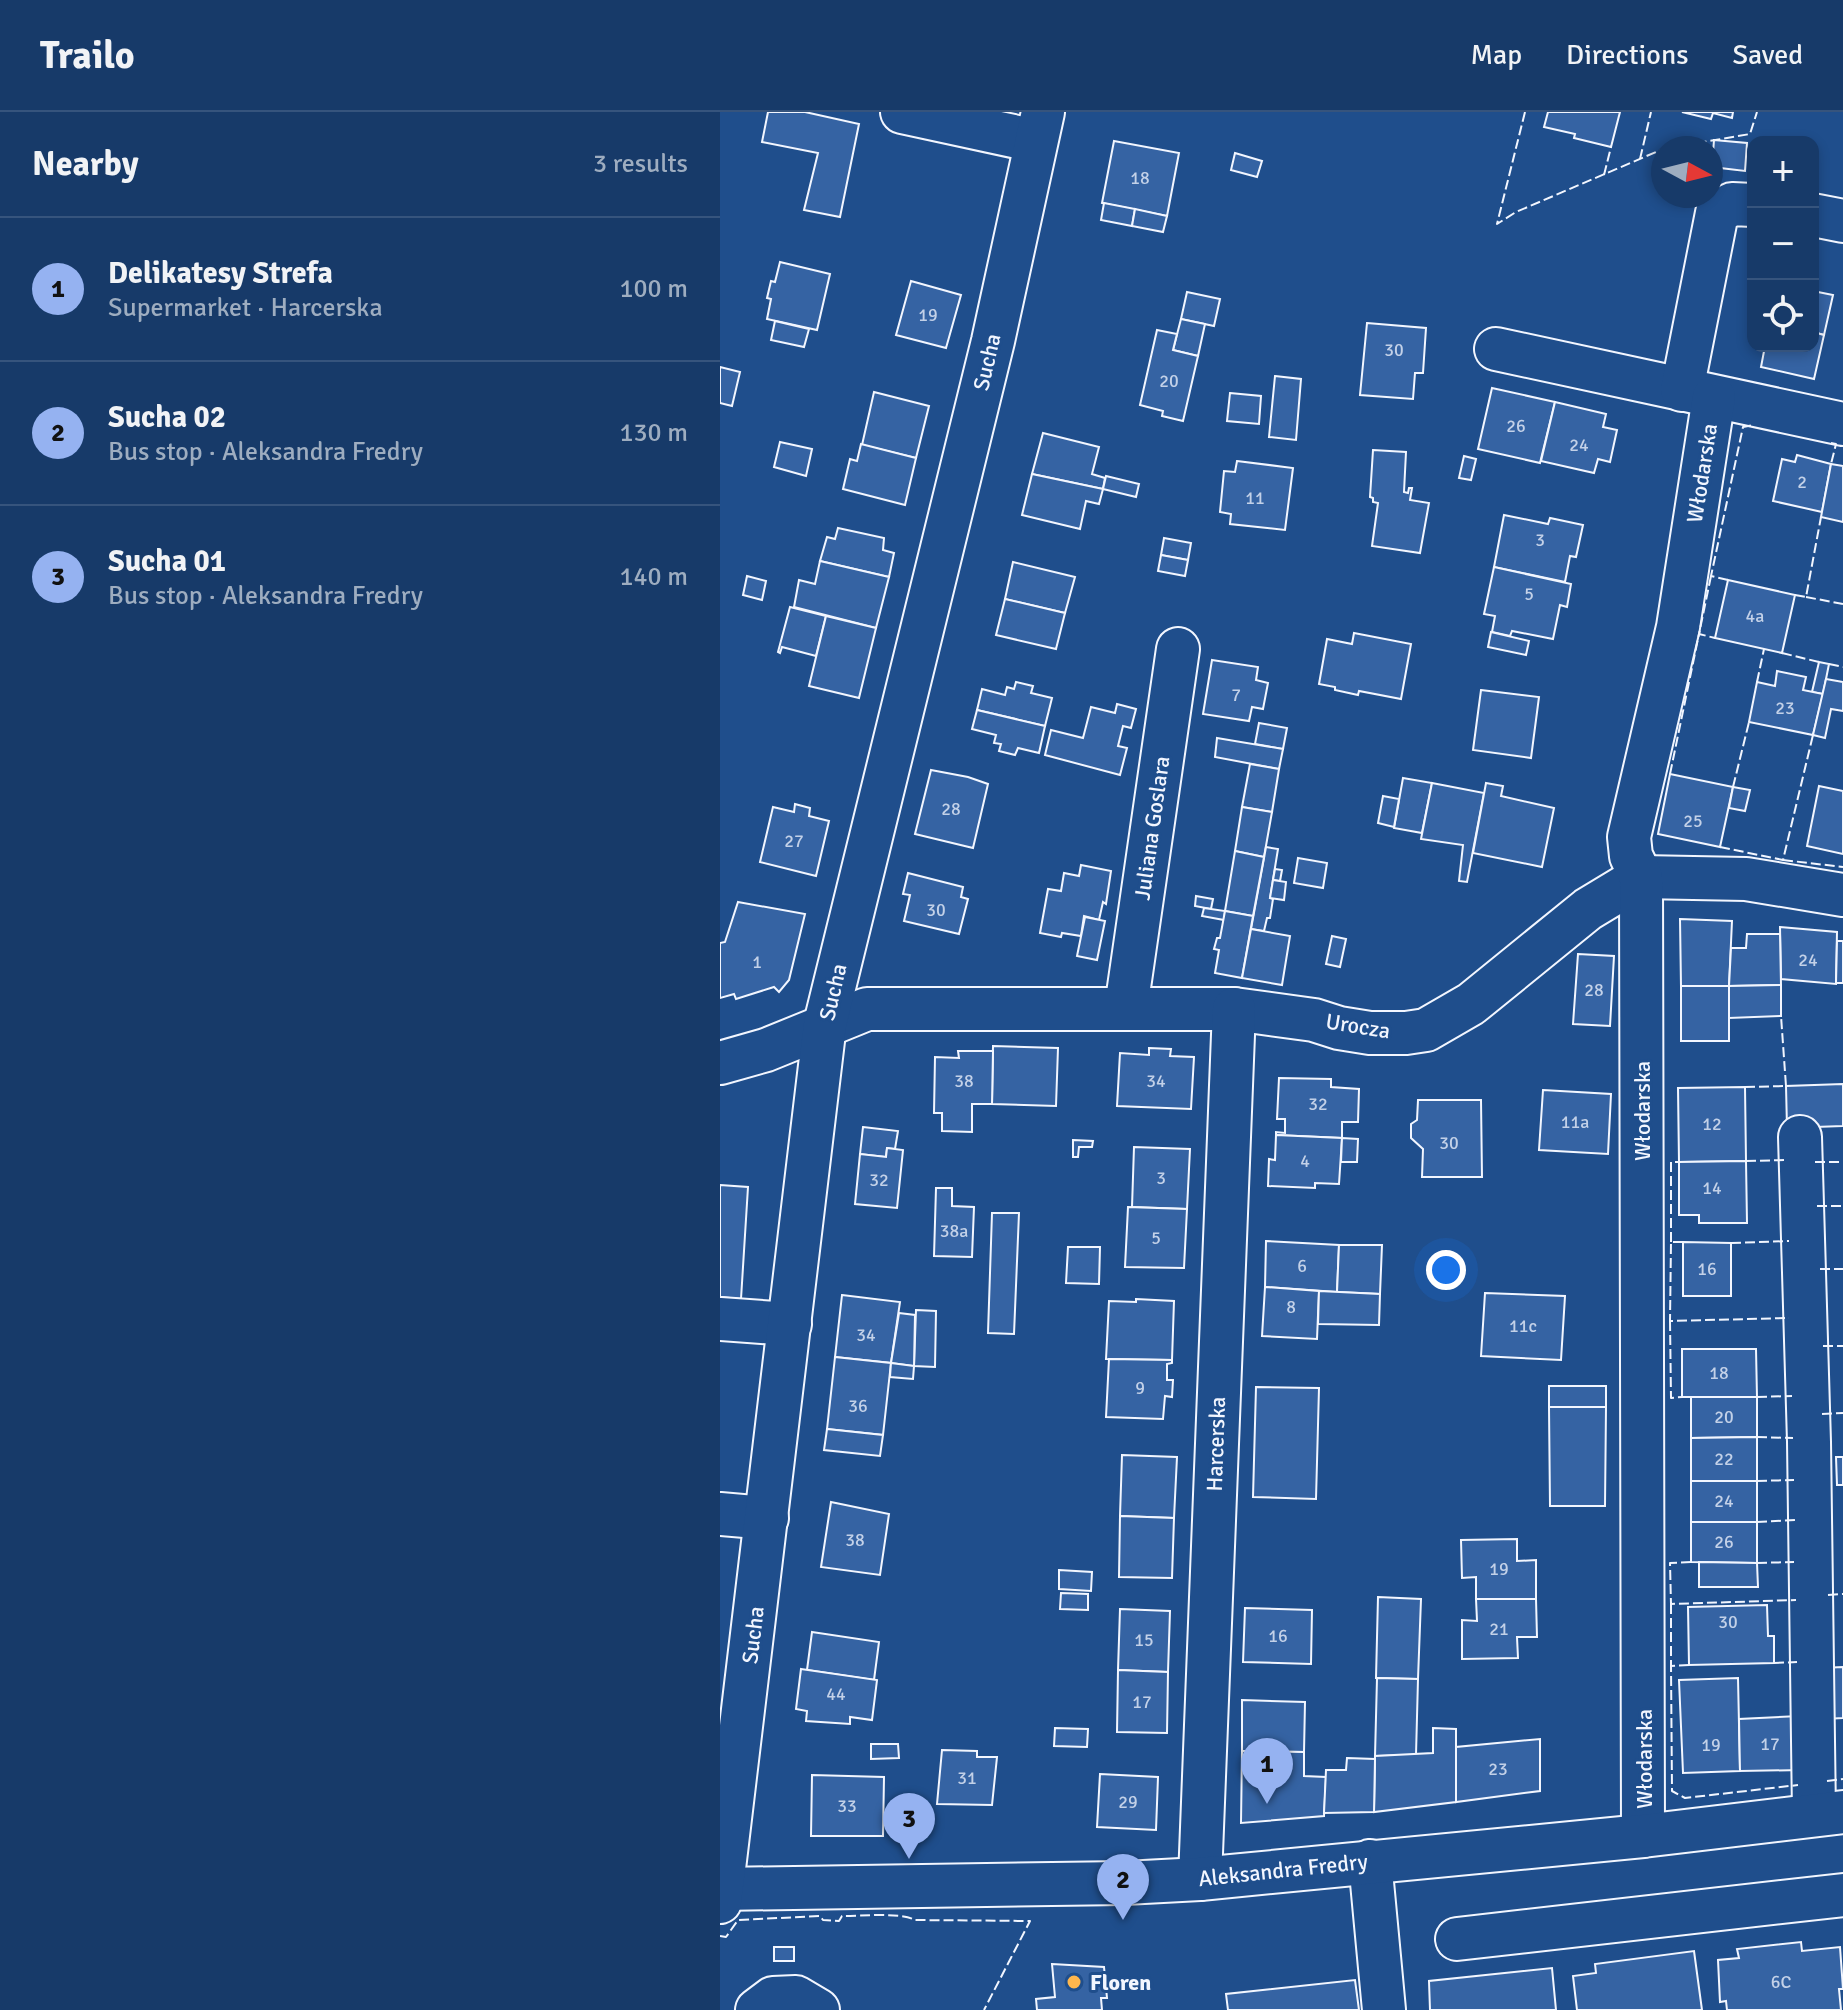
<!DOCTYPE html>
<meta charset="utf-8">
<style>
:root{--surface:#173a69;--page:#20416f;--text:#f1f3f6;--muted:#9eadc0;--line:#36547d;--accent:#95b2f1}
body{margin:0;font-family:Signika,sans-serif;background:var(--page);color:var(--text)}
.controls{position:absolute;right:24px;top:24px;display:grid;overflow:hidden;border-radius:16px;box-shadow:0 4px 12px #0003}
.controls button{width:72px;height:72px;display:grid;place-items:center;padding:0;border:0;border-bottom:2px solid var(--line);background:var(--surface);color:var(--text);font:40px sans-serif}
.compass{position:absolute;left:931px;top:24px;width:72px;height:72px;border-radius:50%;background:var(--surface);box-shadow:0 4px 12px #0003;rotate:97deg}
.you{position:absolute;left:726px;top:1158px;width:28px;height:28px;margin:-20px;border:6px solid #fff;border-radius:50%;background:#1a73e8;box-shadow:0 0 0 12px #1a73e833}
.badge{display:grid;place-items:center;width:52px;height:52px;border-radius:50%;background:var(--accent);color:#111;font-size:26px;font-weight:700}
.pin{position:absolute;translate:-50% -66px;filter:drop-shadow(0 2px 4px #0008)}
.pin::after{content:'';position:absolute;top:42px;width:28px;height:24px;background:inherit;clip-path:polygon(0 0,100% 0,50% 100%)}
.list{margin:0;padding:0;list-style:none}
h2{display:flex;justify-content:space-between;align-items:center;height:104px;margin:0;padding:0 32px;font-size:34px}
h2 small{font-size:26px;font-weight:400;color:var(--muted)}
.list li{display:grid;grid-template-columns:52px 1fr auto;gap:24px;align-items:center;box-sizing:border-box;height:144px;padding:0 32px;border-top:2px solid var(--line)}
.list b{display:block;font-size:30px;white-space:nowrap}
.list p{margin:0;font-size:26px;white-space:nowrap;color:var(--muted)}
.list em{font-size:26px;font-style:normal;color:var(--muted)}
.icon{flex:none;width:44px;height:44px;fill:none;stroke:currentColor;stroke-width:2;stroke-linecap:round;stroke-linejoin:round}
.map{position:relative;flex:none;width:1123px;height:1898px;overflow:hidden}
header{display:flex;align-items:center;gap:48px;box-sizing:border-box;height:112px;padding:0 40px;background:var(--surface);border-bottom:2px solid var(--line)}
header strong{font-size:38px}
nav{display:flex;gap:44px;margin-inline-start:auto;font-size:28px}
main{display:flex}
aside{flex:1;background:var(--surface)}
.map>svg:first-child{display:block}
.building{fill:#3563a3;stroke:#f2f6ff;stroke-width:2}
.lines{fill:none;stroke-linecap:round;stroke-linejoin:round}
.minor-casing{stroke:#f2f6ff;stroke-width:46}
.minor{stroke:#1f4e8c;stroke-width:42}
.fence{stroke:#f2f6ff;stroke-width:2;stroke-dasharray:10 4;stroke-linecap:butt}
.poi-dot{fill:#ffb74d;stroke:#1f4e8c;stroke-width:3}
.labels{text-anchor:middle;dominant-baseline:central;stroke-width:6;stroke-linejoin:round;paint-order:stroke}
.number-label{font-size:18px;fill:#c3d1e8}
.street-label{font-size:22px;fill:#f2f6ff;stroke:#1f4e8c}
.poi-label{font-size:22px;font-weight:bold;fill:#f2f6ff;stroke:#1f4e8c;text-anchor:start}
</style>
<header>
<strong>Trailo</strong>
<nav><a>Map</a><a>Directions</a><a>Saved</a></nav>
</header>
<main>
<aside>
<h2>Nearby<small>3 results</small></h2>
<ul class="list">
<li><span class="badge">1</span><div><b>Delikatesy Strefa</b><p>Supermarket · Harcerska</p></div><em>100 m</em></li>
<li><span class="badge">2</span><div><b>Sucha 02</b><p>Bus stop · Aleksandra Fredry</p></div><em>130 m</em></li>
<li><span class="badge">3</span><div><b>Sucha 01</b><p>Bus stop · Aleksandra Fredry</p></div><em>140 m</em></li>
</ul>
</aside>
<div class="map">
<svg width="1123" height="1898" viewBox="0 0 1123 1898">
<rect width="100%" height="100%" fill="#1f4e8c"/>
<g class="building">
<path d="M48,0H85L139,12L120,105L84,98L98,41L42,30Z"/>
<path d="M828,0H900L891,35L854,26L855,22L824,15Z"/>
<path d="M962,0H1013L1012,6L993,1L991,7Z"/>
<path d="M994,28L1027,31L1025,59L992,55Z"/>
<path d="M394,29L459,41L447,104L382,91Z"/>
<path d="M515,41L542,49L537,65L511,58Z"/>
<path d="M384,91L415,97L412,114L381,108Z"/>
<path d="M415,97L447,104L443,120L412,114Z"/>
<path d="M60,150L110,162L97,218L47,207L51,187L47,186L51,169L55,170Z"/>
<path d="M191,169L241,183L226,236L176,223Z"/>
<path d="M1093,179L1113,183L1104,223L1093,220Z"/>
<path d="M467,180L500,187L494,214L461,207Z"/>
<path d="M461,207L485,212L478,244L453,238Z"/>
<path d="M55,209L89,217L84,235L51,228Z"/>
<path d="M647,211L706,216L703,261H695L693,287L640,283Z"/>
<path d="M437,218L457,222L453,238L478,244L463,309L442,304L443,299L420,293Z"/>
<path d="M1093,220L1104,223L1094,267L1041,255L1045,234H1093Z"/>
<path d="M0,255L20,260L12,294L0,291Z"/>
<path d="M555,264L581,267L576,328L549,325Z"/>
<path d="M772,276L835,290L820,351L758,337Z"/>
<path d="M154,280L209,294L196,346L142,333Z"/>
<path d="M510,281L541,284L539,312L507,309Z"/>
<path d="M835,290L886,302L883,315L897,318L890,350L878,347L874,361L821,349Z"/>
<path d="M323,321L379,335L372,362L385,366L383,377L312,362Z"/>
<path d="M60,330L92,337L86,364L54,355Z"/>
<path d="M141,332L196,346L185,393L123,377L130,347L137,349Z"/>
<path d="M653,338L686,340L684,380L688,381L689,376H692L690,388L709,391L700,441L652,434L658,391L653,390V386L650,385Z"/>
<path d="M1077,343L1111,352L1102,400L1053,389L1062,347L1075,350Z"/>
<path d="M744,344L756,347L751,368L739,366Z"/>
<path d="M517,349L573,356L565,418L510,412L511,402L500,400L504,359L515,360Z"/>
<path d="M1111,352L1123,354V410L1101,405Z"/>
<path d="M312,362L383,377L379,392L366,389L360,417L302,403Z"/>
<path d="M386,364L419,372L416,385L383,377Z"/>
<path d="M784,403L828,412L830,406L863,413L856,445L850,444L845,470L774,455Z"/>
<path d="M118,416L164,426L163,438L174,441L169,465L100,449L107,425L115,427Z"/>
<path d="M444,426L471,431L468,448L441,443Z"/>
<path d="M441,443L468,448L465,464L438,459Z"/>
<path d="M100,449L169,465L156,516L74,495L79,468L95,472Z"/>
<path d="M293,450L355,465L345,501L285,487Z"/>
<path d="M774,455L851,472L847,495L840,493L833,527L792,519L790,524L772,520L775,504L764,502Z"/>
<path d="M27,464L46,469L42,488L23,483Z"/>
<path d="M1008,468L1075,483L1062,541L995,526Z"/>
<path d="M285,487L345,501L336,537L276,523Z"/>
<path d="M70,495L106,504L96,544L62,535L60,541L58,540Z"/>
<path d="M106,504L156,516L139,586L89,574Z"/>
<path d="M771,520L809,529L806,543L768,535Z"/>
<path d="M634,521L691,532L681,587L639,579L638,583L615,578V575L599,572L607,527L632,532Z"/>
<path d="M492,548L538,555L536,568L548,571L543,597L532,595L529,609L483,602Z"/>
<path d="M1099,550L1109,552L1103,582L1092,580Z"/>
<path d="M1057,559L1086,565L1083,578L1103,582L1093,623L1029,610L1037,570L1055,574Z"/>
<path d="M1106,567L1123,570V599L1111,597L1105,626L1093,623Z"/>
<path d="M296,570L313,574L311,581L332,586L325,614L257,598L262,577L285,583L287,575L294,577Z"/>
<path d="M761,578L819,585L811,646L753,638Z"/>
<path d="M397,592L416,597L411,616L403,614L398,634L407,636L400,663L325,643L331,618L363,626L371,595L395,601Z"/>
<path d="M257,598L325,614L319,641L298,636L295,643L279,639L281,632L274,631L276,623L252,617Z"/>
<path d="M539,611L567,616L563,637L535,632Z"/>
<path d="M497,626L563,637L559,657L495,645Z"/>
<path d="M530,652L559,657L552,700L522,695Z"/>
<path d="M211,658L248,665L268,672L253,736L195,722Z"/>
<path d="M950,662L1013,675L1000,735L938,722Z"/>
<path d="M683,666L712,671L702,721L674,716Z"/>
<path d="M712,671L764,681L747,770L739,769L743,733L701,727Z"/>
<path d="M766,671L783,674L781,684L834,696L822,755L753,741Z"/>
<path d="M1099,674L1123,679V742L1087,734Z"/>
<path d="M1013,675L1030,678L1025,699L1009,696Z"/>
<path d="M663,684L679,687L674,715L658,711Z"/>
<path d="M75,692L90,696L89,704L109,709L96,764L40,750L53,695L74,700Z"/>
<path d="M522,695L552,700L544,745L515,739Z"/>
<path d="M546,735L558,737L550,786L553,787L550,806H547L544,819L531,817Z"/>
<path d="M515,739L544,745L533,804L505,799Z"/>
<path d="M578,746L607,751L603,776L574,771Z"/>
<path d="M361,753L391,759L386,792L383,790L379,808L364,804L361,824L342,821L341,825L320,821L328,777L341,779L344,761L359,764Z"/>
<path d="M555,757L562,758L560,769L553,768Z"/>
<path d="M188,761L243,775L241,785L248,787L239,822L184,809L190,783L183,782Z"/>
<path d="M553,768L566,770L564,788L550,786Z"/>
<path d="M476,784L493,787L491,797L475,794Z"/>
<path d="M18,790L85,802L69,868L59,880L54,875L16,887L14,882L0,886V831L5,830Z"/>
<path d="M484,796L505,799L504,808L482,804Z"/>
<path d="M505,799L533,804L522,866L495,861L499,838L494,837L497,826H500Z"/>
<path d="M365,805L385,809L377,848L357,844Z"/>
<path d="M960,807L1012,809L1009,874H961Z"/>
<path d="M1060,815L1117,820L1116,872L1061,867Z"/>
<path d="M531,817L570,824L562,873L522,866Z"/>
<path d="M1027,822H1060L1061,873L1009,874L1011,836H1026Z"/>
<path d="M612,824L626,827L620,855L606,852Z"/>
<path d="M1117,829H1123V871H1116Z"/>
<path d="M858,842L894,844L890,914L853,912Z"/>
<path d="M1061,873V904L1009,906V874Z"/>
<rect x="961" y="874" width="48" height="55"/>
<path d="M273,934L338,936L336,994L272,992Z"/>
<path d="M429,936L451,937L450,944L474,945L471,997L397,994L400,941L429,943Z"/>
<path d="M238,939H273L272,992H252V1020L222,1019V1001H214L215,945L239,946Z"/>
<path d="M559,966L611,967V975L639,977L638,1010H622V1026L556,1023V1020L565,1021V1007H557Z"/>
<path d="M1123,972V1014L1067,1016L1066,974Z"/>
<path d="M1025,975L1026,1049L959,1050L958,976Z"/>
<path d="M823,978L891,982L888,1042L819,1038Z"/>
<path d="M698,988H761L762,1065H702L703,1037L691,1026V1012L697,1008Z"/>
<path d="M143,1015L178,1019L175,1037L167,1036L166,1045L140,1042Z"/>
<path d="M556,1023L622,1026L619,1072L595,1071V1076L548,1074L549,1047L555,1048Z"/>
<path d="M622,1026L638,1027L637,1050H621Z"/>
<path d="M353,1028L373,1029L372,1035H359L358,1045H353Z"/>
<path d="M414,1035L470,1037L467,1097L412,1095Z"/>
<path d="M167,1036L183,1038L177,1096L135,1092L140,1042L166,1045Z"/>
<path d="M1026,1049L1027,1111H979V1103H959V1050Z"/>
<path d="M0,1073L28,1075L21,1187L0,1185Z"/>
<path d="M216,1076H232V1094L254,1095L252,1145L214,1144Z"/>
<path d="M408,1095L467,1097L464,1156L405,1155Z"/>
<path d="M272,1101H299L294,1222L268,1221Z"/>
<path d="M546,1129L619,1133L617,1180L545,1175Z"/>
<path d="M963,1130L1011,1131V1184H963Z"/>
<path d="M619,1133H662L660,1182L617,1180Z"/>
<path d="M348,1135H380L379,1172L346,1171Z"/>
<path d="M545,1175L599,1179L597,1227L542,1224Z"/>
<path d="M599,1179L660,1182L659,1213L598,1212Z"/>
<path d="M765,1181L845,1184L841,1248L761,1244Z"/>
<path d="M122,1183L180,1190L171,1251L115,1245Z"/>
<path d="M416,1187L454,1189L452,1248L386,1247L389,1189L416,1190Z"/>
<path d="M196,1198L216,1199L215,1255L194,1254Z"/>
<path d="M179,1201L195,1203L194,1254L171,1251Z"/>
<path d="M962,1237H1036L1037,1285H962Z"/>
<path d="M115,1245L171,1251L163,1323L107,1317Z"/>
<path d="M389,1247L452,1248V1251L447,1252V1268H453L452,1285L445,1284L443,1307L386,1305Z"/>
<path d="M171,1251L194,1254L193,1267L170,1265Z"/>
<rect x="829" y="1274" width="57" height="21"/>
<path d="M536,1275L599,1276L596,1387L533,1385Z"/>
<path d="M971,1285H1037V1325L971,1326Z"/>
<path d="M829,1295H886L885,1394H830Z"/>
<path d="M107,1317L163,1323L160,1344L104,1338Z"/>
<path d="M1037,1325V1369H971V1326Z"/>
<path d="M402,1343L457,1345L454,1406L400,1404Z"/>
<path d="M1116,1345H1123V1373H1117Z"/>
<rect x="971" y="1369" width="66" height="41"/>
<path d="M111,1390L169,1402L160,1463L101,1455Z"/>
<path d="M400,1404L454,1406L452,1466L399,1465Z"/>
<path d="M971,1410H1037V1451L971,1450Z"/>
<path d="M797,1427V1449L816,1448V1487H756V1465L742,1466L741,1428Z"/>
<path d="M979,1450L1037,1451L1038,1475H979Z"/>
<path d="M339,1458L372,1460L371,1479L339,1477Z"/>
<path d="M341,1481L368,1482V1498L340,1497Z"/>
<path d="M658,1485L701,1487L698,1567L656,1566Z"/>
<path d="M756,1487H816L817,1525H797L798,1546L742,1547V1508L757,1509Z"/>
<path d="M1047,1493L1048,1524H1054V1551L969,1553L968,1495Z"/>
<path d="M525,1496L592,1498L591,1552L523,1550Z"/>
<path d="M400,1497L450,1499L448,1560L398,1558Z"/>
<path d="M92,1520L159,1530L154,1568L87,1558Z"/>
<path d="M1123,1555V1606L1105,1607L1102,1556Z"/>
<path d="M81,1557L157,1568L152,1608L130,1605V1612L86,1609L87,1599L76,1597Z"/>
<path d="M398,1558L448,1560L447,1621L397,1620Z"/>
<path d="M657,1566L698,1567L696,1643L655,1644Z"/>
<path d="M1018,1566L1020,1659L963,1661L959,1568Z"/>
<path d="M522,1588L585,1590L584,1640L522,1639Z"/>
<path d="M1079,1604L1081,1658L1020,1659L1019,1607Z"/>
<path d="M335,1616L368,1617L367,1635L334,1634Z"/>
<path d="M713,1616L736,1617V1690L654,1700L655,1644L713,1641Z"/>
<path d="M820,1627V1679L736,1690V1635Z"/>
<path d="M151,1632H178L179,1646L151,1647Z"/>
<path d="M222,1638L257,1639V1645H277L272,1693L217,1692Z"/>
<path d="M522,1639L584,1640V1664L606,1665L604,1704L521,1711Z"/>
<path d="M627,1646L655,1647L654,1700L604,1701L606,1658H626Z"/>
<path d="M380,1662L438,1665L436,1718L377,1715Z"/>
<path d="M92,1663L164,1665L163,1724H91Z"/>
<path d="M1081,1830L1082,1839L1120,1835L1123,1877H1119L1121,1898H1007L1006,1889L1000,1890L998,1848L1019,1846L1017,1837Z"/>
<rect x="54" y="1835" width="20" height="14"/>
<path d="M974,1839L982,1898H857L853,1864L876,1861L875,1852Z"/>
<path d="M332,1852L384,1855L387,1886H381L382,1898H317L316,1887L335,1885Z"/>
<path d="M832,1856L836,1898H710L709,1869Z"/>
<path d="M635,1868L639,1898H508L506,1882Z"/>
</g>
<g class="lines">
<g class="minor-casing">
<g id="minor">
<path d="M182,0L316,29"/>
<path d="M1093,103L1123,109"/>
<path d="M776,237L1123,312"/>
<path d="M962,278L997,101L1012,92L1033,93"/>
<path d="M406,896L458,537"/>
<path d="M0,951L46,938L147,897H514L594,908L619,916L650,921H686L706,918L751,892L868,797L921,765L1026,767L1123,783"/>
<path d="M1080,1025L1089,1330L1094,1703"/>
<path d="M0,1207L70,1212"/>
<path d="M0,1402L47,1406"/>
<path d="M923,1724L921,765L911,744L909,725L958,515L994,285"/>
<path d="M650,1749L664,1898"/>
<path d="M480,1767L514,897"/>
<path d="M0,1777L405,1771L480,1767L923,1724L1123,1700"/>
<path d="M0,1790L105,912L273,229L323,0"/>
<path d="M737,1827L1123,1783"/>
<path d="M37,1898L53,1886L76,1885L98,1898"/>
</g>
</g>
<use href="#minor" class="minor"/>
<g class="fence">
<path d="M805,0L777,112L796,100L943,37"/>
<path d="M949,36L1030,22L1037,0"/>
<path d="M920,47L931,0"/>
<path d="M884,63L891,35"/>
<path d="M1111,331L1116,332L1111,352"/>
<path d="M991,464L979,522L995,526"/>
<path d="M1008,468L991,464L1023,315L1033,313"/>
<path d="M1075,483L1086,485L1101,405"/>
<path d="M1086,485L1123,492"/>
<path d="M1062,541L1099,550"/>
<path d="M1109,552L1123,555"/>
<path d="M1037,570L1044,537"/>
<path d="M950,662L979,522"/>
<path d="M1013,675L1029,610"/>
<path d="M1000,735L1063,748L1093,623"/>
<path d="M1063,748L1123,755"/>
<path d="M1025,975L1066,974L1061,904"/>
<path d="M1026,1049L1066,1048"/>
<path d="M1095,1050H1123"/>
<path d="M1097,1094H1123"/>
<path d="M951,1130V1050H959"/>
<path d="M963,1130H951L950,1209L1069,1206"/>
<path d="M1011,1131L1069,1129"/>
<path d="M1100,1157H1123"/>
<path d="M950,1209L951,1286L962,1285"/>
<path d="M1103,1234H1123"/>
<path d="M1037,1285L1072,1284"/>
<path d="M1102,1302L1123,1301"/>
<path d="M1037,1325L1073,1326"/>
<path d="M1037,1369L1074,1368"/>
<path d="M1037,1410L1076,1408"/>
<path d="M971,1450L950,1451L951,1492L1076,1488"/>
<path d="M1037,1451L1074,1450"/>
<path d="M1108,1483L1123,1482"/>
<path d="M951,1492V1554"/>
<path d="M1054,1551L1077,1550"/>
<path d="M969,1553L951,1554L952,1679L965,1686L1078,1673"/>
<path d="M1107,1669L1123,1667"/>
<path d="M0,1824L6,1825L18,1808L100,1804L103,1808L119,1809L122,1804C141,1804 180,1800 195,1808L310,1809L264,1898"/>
</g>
</g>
<circle class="poi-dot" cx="354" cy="1870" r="8"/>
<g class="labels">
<g class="number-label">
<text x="420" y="66">18</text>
<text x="208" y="203">19</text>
<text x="674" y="238">30</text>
<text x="449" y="269">20</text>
<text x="796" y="314">26</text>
<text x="859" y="333">24</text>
<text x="1082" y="370">2</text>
<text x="535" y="386">11</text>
<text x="820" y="428">3</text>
<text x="809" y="482">5</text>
<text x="1035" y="504">4a</text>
<text x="516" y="583">7</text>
<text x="1065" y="596">23</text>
<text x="231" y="697">28</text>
<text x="973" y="709">25</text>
<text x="74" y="729">27</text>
<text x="216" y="798">30</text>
<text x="1088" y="848">24</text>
<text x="37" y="850">1</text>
<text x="874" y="878">28</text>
<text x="244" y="969">38</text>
<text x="436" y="969">34</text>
<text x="598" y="992">32</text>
<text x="855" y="1010">11a</text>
<text x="992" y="1012">12</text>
<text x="729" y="1031">30</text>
<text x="585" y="1049">4</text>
<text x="441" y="1066">3</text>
<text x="159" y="1068">32</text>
<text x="992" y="1076">14</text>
<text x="234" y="1119">38a</text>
<text x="436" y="1126">5</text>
<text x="582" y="1154">6</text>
<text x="987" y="1157">16</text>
<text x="571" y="1195">8</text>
<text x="803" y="1214">11c</text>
<text x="146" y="1223">34</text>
<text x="999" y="1261">18</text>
<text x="420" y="1276">9</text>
<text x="138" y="1294">36</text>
<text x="1004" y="1305">20</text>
<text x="1004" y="1347">22</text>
<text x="1004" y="1389">24</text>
<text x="135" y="1428">38</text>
<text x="1004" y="1430">26</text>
<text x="779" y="1457">19</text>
<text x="1008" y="1510">30</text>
<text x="779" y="1517">21</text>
<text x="558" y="1524">16</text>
<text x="424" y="1528">15</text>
<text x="116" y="1582">44</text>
<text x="422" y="1590">17</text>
<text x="1050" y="1632">17</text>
<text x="991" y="1633">19</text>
<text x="778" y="1657">23</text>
<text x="247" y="1666">31</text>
<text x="408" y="1690">29</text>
<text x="127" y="1694">33</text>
<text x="1061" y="1870">6C</text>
</g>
<g class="street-label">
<text transform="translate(267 250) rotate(-77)">Sucha</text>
<text transform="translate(982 361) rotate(-81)">Włodarska</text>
<text transform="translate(432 716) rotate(-82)">Juliana Goslara</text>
<text transform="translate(113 880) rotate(-77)">Sucha</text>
<text transform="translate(638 914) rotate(9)">Urocza</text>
<text transform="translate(922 999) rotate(-90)">Włodarska</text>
<text transform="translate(496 1332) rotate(-88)">Harcerska</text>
<text transform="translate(33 1523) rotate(-83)">Sucha</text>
<text transform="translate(924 1647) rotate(-90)">Włodarska</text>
<text transform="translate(563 1758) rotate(-6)">Aleksandra Fredry</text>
</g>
<g class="poi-label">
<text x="370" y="1870">Floren</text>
</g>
</g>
</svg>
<div class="controls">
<button>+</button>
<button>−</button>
<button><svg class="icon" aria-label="locate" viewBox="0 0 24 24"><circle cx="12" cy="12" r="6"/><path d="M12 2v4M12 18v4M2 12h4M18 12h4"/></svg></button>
</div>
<svg class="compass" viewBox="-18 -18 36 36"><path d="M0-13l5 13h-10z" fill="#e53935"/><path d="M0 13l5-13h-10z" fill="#9eadc0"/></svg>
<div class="you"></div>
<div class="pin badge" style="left:547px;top:1692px">1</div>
<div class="pin badge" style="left:403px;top:1808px">2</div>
<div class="pin badge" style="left:189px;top:1747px">3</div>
</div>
</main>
